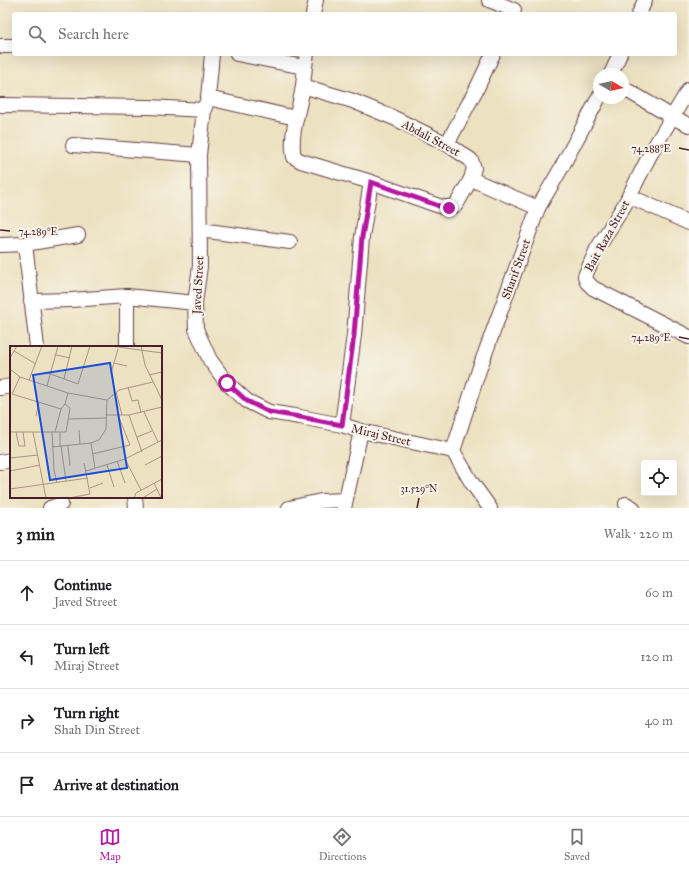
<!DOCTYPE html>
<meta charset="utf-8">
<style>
:root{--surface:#fff;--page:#f6f6f6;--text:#202124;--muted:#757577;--line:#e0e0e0;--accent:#b5179e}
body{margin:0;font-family:"IM FELL Great Primer",serif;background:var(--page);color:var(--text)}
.controls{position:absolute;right:12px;bottom:12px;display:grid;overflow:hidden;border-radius:4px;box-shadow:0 4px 16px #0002}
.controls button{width:36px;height:36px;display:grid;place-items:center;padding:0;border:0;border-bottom:1px solid var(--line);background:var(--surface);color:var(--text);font:20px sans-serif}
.compass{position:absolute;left:593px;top:68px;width:36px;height:36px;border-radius:50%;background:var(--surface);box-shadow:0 4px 16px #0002;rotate:99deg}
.stop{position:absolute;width:12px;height:12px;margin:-9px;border:3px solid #b5179e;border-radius:50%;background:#fff}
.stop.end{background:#b5179e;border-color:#fff;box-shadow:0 1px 4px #0008}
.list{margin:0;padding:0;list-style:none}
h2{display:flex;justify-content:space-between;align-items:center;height:52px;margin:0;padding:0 16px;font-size:17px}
h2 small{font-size:13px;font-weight:400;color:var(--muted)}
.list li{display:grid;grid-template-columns:26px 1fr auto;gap:12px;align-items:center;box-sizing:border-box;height:64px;padding:0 16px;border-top:1px solid var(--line)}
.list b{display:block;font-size:15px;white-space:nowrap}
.list p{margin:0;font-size:13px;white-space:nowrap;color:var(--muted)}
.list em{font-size:13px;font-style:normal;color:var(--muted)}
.icon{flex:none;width:22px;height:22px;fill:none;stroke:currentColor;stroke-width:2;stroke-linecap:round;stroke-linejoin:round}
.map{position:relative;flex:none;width:689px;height:508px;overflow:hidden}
.search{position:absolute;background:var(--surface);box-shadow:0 4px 16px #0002;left:12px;right:12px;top:12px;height:44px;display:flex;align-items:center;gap:10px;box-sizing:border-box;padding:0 14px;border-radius:4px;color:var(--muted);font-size:15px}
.sheet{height:308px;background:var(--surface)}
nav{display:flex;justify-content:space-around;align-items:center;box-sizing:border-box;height:56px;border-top:1px solid var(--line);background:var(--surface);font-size:11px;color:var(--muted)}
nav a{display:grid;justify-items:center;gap:2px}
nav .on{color:var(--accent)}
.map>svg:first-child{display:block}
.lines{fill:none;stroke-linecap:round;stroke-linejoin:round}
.street-casing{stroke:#623c41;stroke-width:16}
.street{stroke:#fff;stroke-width:14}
.route{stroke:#b5179e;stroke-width:5}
.ticks{fill:none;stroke:#4a1f2b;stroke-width:1.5}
.labels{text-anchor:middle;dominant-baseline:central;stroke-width:4;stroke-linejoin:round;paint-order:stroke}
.street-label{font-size:12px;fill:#4a1f2b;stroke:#f7f3e8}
.inset-road{fill:none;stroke:#ab9384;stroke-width:1}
.view{fill:#1d4ed8;fill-opacity:0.15;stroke:#1d4ed8;stroke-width:2}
.inset-edge{fill:none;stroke:#4a1f2b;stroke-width:2}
.ticks-label{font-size:10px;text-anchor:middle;fill:#4a1f2b;stroke:#f7f3e8;stroke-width:4;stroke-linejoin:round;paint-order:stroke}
</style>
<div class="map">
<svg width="689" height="508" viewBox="0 0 689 508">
<rect width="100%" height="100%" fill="#f7f3e8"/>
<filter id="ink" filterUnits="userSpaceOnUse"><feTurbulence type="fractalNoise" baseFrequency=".025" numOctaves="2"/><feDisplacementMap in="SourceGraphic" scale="8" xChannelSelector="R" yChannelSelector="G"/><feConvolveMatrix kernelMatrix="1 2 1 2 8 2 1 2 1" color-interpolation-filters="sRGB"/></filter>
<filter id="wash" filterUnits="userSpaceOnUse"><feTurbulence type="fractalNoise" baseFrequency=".012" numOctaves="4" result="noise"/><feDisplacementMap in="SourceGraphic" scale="16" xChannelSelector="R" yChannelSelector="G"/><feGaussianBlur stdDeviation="0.9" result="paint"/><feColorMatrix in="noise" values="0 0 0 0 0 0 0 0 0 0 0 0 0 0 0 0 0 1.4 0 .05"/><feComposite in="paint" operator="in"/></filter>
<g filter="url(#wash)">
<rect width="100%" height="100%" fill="#ece1c0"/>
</g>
<g filter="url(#ink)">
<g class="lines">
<g class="street-casing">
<g id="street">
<path d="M489,0L514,10"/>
<path d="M313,14L316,0"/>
<path d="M639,14L645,0"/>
<path d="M0,46H14"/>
<path d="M212,54L208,98L204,110L199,155L200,266L195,303L196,329L210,360L227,383L247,401L269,412L300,417L342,425L361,431L453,451L472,483L490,508"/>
<path d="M237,54L304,67"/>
<path d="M307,54C305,64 304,75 303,86C300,108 289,135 294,157L301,161L371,182L442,207H449L456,205L471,179"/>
<path d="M611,74L620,54"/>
<path d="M303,86L353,101L394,118L447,144L471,160L474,168L471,179L538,208"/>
<path d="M623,88L676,119L689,125"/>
<path d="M689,89L653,149L625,204L597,249L585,276L587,282L593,288L689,337"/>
<path d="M208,98L296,118"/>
<path d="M0,105L149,107L204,110"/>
<path d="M447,144L477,88L493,54"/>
<path d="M73,145L199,155"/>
<path d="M629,196L689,223"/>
<path d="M200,230L290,242"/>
<path d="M25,244L37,347"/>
<path d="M0,245L25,244L78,235"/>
<path d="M127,296V347"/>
<path d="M31,301L71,300L127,296L195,303"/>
<path d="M0,388L11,386"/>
<path d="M342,425L354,335L362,237L371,182"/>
<path d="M453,451L479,370L538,208L559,172L599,97"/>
<path d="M0,462L11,460"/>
<path d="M135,497L136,508"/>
<path d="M626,504L633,508"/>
<path d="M50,508L61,504"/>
<path d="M289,508L321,501L345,500"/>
<path d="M344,508L361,431"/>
</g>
</g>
<use href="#street" class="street"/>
</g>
</g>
<g class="lines" filter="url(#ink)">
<path class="route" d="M227,383L247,401L269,412L300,417L342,425L354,335L362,237L371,182L442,207L449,208"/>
</g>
<path class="ticks" d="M679,148L689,150M0,230L10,231M679,337L689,339M417,508L419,498"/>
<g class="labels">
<g class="street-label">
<text transform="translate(431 138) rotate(28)">Abdali Street</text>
<text transform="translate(607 236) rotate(-61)">Bait Raza Street</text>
<text transform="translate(516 269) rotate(-70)">Sharif Street</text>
<text transform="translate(198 285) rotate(-87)">Javed Street</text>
<text transform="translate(381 435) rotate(13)">Miraj Street</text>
</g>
</g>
<g transform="translate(10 346)">
<rect width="152" height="152" fill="#ece1c0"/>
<path class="inset-road" d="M101,0L152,7M131,0L135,19L152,54M4,5L26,18M46,9L60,12M0,12L7,0M104,17L117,20M0,23L10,31M35,26L68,38L80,0M101,27L108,3M139,29L152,26M10,31L58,47L97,54M10,31L2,48L51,63M54,33L62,0M19,34L32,0M37,40L48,0M118,41L122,55L128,54L131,67M106,46L112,69M134,66L148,96M97,69H119L152,61M119,69L132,106M26,70L29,56M58,73L96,72M69,84L70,98M0,86H56L60,62L55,58M6,86L9,100H15L13,86M23,86L36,152M42,86L44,124L47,137M45,86L51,63L55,58L58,47M127,91L142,85M81,97L85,122M50,100V86M51,100L56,135M58,100L60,120M42,101L81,97L89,94L96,83L97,54L109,44L143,36M82,108L120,99L108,69M0,112L28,109M115,113L131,144M107,115L115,137M97,119L104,141M135,119L152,110M0,125L30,119M76,125L115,113L152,94M144,137L151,152M80,142L93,137M0,143L78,132M59,152L80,148L74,117M124,152L126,147L152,133M133,152L147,143"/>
<path class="view" d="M100,17L117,122L40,134L23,29Z"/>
<rect width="152" height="152" class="inset-edge"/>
</g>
<g class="ticks-label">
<text x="651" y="152">74.288°E</text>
<text x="38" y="235">74.289°E</text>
<text x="651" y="341">74.289°E</text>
<text x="419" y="492">31.529°N</text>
</g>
</svg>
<div class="controls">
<button><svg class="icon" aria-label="locate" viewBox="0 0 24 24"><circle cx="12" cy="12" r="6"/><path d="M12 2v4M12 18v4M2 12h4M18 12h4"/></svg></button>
</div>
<svg class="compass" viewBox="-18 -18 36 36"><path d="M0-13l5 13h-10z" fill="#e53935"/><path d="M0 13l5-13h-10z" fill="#757577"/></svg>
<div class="stop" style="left:227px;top:383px"></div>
<div class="stop end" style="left:449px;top:208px"></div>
<div class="search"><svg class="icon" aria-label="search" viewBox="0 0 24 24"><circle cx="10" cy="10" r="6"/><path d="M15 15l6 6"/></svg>Search here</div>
</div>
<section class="sheet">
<h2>3 min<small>Walk · 220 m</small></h2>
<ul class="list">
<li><svg class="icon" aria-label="ahead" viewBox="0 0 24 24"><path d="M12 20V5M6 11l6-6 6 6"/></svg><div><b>Continue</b><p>Javed Street</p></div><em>60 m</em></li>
<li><svg class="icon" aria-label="left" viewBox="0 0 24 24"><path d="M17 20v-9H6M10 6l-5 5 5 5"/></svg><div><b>Turn left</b><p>Miraj Street</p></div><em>120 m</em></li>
<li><svg class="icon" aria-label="right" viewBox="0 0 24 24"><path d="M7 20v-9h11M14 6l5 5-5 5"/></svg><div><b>Turn right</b><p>Shah Din Street</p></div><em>40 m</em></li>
<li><svg class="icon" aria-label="arrive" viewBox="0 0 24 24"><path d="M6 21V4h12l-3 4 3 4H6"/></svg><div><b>Arrive at destination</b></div></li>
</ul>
</section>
<nav>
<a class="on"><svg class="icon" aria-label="map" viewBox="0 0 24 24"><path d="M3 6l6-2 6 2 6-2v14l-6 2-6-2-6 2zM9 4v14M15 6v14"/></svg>Map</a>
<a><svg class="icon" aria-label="directions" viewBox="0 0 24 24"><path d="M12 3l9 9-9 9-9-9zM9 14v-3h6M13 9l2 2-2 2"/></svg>Directions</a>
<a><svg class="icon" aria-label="saved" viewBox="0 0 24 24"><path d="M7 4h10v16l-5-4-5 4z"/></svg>Saved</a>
</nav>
